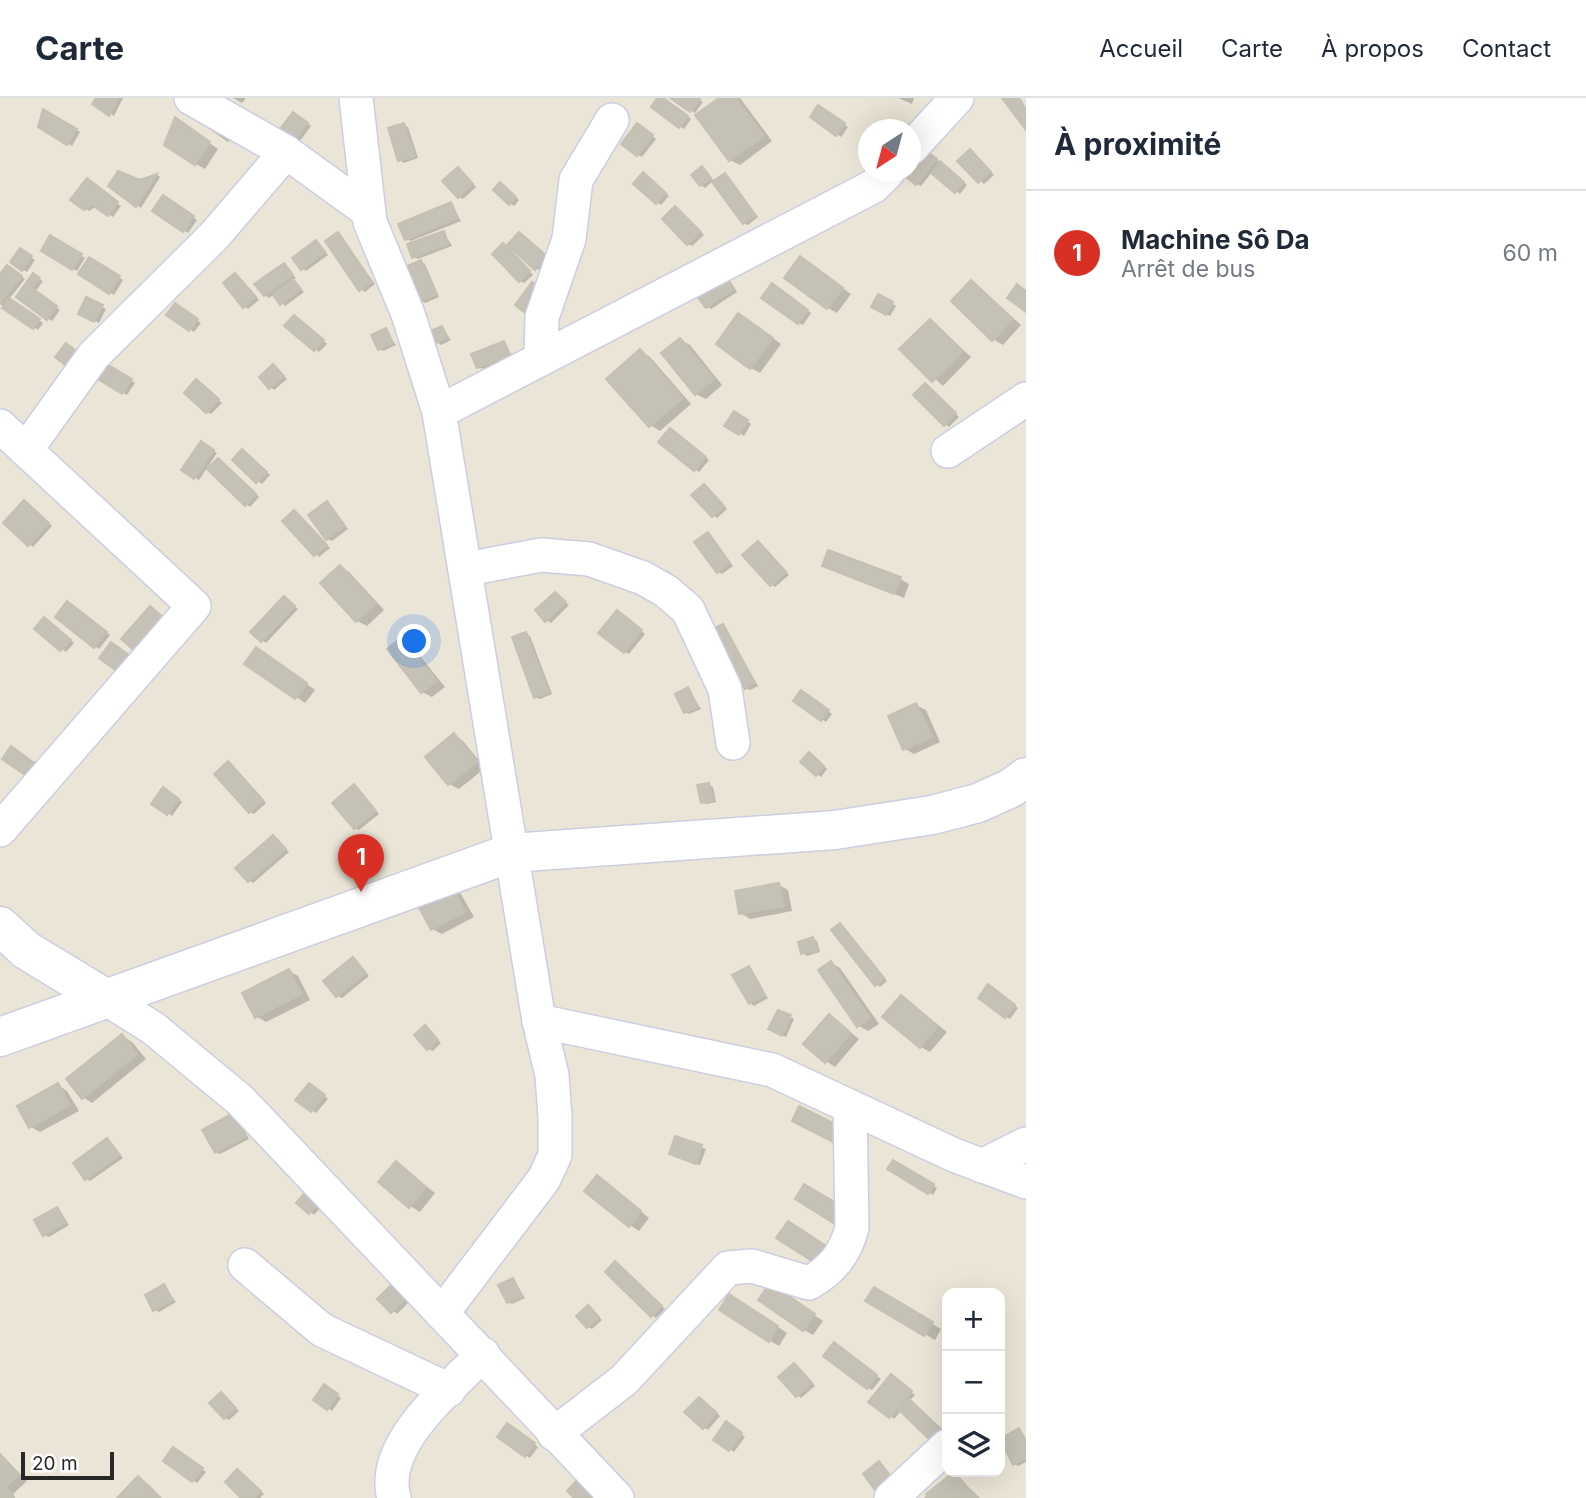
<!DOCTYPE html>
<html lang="fr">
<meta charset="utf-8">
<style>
:root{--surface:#fff;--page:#f6f6f7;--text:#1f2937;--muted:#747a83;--line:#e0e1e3;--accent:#d93025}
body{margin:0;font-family:Inter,sans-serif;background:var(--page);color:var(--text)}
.controls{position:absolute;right:21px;bottom:21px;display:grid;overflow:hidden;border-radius:14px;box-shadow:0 7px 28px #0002}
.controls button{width:63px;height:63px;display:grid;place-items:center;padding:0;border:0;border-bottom:2px solid var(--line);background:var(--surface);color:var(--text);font:35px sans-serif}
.compass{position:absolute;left:858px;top:21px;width:63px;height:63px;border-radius:50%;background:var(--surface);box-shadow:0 7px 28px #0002;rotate:216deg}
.scale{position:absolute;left:21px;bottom:18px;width:93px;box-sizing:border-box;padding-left:7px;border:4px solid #272727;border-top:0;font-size:19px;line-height:24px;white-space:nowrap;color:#272727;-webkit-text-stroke:5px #fff;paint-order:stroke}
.you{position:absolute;left:415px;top:544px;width:24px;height:24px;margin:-18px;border:5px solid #fff;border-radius:50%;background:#1a73e8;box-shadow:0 0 0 10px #1a73e833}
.badge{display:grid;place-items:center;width:46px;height:46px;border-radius:50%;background:var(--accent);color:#fff;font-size:23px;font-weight:700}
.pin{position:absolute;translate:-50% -58px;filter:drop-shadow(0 2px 4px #0008)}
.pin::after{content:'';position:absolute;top:37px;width:24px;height:21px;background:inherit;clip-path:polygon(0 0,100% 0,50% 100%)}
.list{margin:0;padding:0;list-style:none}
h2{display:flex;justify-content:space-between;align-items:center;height:91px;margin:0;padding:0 28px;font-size:30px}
h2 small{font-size:23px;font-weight:400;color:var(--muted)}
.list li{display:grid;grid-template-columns:46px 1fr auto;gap:21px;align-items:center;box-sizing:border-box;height:126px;padding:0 28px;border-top:2px solid var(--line)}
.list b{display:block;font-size:26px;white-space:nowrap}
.list p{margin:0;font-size:23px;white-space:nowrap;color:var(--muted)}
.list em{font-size:23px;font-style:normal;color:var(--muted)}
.icon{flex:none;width:38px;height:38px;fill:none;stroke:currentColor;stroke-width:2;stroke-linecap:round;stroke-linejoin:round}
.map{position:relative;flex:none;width:1026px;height:1400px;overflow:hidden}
header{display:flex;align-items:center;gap:42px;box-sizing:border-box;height:98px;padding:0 35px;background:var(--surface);border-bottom:2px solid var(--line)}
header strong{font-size:33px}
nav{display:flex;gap:38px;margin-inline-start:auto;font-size:24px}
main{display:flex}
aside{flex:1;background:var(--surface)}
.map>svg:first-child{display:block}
.shadow{fill:#0003}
.building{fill:#c5c1b7;stroke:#c5c1b1;stroke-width:2}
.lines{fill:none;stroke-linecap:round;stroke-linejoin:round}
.street-casing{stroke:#cccde1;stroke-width:36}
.secondary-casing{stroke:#cccde1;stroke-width:41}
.street{stroke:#fff;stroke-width:33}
.secondary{stroke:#fff;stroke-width:38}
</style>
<header>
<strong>Carte</strong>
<nav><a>Accueil</a><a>Carte</a><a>À propos</a><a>Contact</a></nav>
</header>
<main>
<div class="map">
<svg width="1026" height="1400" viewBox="0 0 1026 1400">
<rect width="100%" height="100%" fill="#ebe5d7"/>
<g class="shadow">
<path d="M98,0H123L114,18L95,6Z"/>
<path d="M233,0H246L242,5Z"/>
<path d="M661,0L691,21L684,31L653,9Z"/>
<path d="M673,0H697L703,4L695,15Z"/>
<path d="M722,0H740L772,43L740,67L730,62Z"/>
<path d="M898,0H914L912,6Z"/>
<path d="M818,10L848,29L841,39L812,19Z"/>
<path d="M48,16L80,34L72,48L40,28Z"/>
<path d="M297,18L311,28L300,43L282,31Z"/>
<path d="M220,23L235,34L228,44L212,33Z"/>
<path d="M184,27L218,51L205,71L196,66Z"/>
<path d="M404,27L408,29L418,60L404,65L400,62Z"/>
<path d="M642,30L656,41L642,59L638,57Z"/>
<path d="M970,53L994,77L984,86L959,63Z"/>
<path d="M930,56L967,87L960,96L932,74L921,88L917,86Z"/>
<path d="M702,70L706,73L715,84L725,77L729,79L758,119L748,127L744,125L713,83L705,90L701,87Z"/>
<path d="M462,74L476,89L463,101L459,99Z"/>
<path d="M157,77L160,79L141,110L110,87Z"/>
<path d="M648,79L669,98L661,107L657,104Z"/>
<path d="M91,85L121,108L113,119L97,108L89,113L85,110Z"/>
<path d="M504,89L519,102L514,108L510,105Z"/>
<path d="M163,99L197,122L188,135L154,112Z"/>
<path d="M451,106L461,123L411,143L406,141Z"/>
<path d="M675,110L704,137L692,148L688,146Z"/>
<path d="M444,135L452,148L418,161L414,159Z"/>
<path d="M338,136L375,186L365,194L361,191Z"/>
<path d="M519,136L550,161L540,172L536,170Z"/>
<path d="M51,139L85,160L77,173L43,152Z"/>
<path d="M317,144L328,157L306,173L302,170Z"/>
<path d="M507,150L533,177L524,185L520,183Z"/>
<path d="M20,152L35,162L27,174L12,164Z"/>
<path d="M89,161L123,182L114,197L80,176Z"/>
<path d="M420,164L425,166L439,199L425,205L421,202Z"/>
<path d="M809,166L851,196L837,215L828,210Z"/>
<path d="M284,167L296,180L292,182L304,194L285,208L274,196L269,200L265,197Z"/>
<path d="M12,171L25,181L9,201L43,225L38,232L0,206V179Z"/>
<path d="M236,177L259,202L248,211L244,208Z"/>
<path d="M34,178L43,183L35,194L60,212L52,223L18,199Z"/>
<path d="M729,181L737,194L711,211L707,209Z"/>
<path d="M972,184L1021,227L1003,247L993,241Z"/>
<path d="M776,190L811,215L803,227L799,225Z"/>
<path d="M879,198L896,208L890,218L873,208Z"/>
<path d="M86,201L106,211L99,225L80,215Z"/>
<path d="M179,209L201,225L194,234L169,216Z"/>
<path d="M299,221L327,246L319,254L287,227Z"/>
<path d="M748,222L781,246L760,275L751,270Z"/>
<path d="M931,223L971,259L943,288L902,251Z"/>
<path d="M442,230L451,242L441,247L437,244Z"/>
<path d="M385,232L396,247L383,253L379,251Z"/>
<path d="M680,242L690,247L722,287L706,301L696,296Z"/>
<path d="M504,245L513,259L482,271L478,268Z"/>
<path d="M640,253L650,259L691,306L660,333L650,327Z"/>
<path d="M101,264L135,285L127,297L93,277Z"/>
<path d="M273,268L287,281L274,292L261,279Z"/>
<path d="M201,286L222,305L211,316L207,314Z"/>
<path d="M929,290L959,319L949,329L945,326Z"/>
<path d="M734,315L751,326L744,338L727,327Z"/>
<path d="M675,334L709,362L699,374L661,344Z"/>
<path d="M201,345L217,355L199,382L184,372Z"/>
<path d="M247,356L270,377L262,386L234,362Z"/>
<path d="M219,362L259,399L250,409L246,406Z"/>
<path d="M704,388L727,411L717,420L713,417Z"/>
<path d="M327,405L348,431L332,443L327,441Z"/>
<path d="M29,406L52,428L33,449L29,446Z"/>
<path d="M298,416L330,450L319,459L284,423Z"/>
<path d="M708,437L733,468L722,476L718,474Z"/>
<path d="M758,445L789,477L775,489L771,486Z"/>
<path d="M824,467L900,481L909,486L904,500Z"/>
<path d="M340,469L349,474L384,512L367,528L357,523Z"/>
<path d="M556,496L569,507L551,525L546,522Z"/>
<path d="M288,502L298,511L266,545L252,534Z"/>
<path d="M72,507L110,537L99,551L95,548Z"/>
<path d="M621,517L645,536L629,556L625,554Z"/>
<path d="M49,524L74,545L66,554L37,531Z"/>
<path d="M723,528L758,588L750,592L746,590Z"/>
<path d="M526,536L530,538L552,596L540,601L535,599Z"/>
<path d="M402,541L411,547L445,589L432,599L422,594Z"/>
<path d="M266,557L315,592L305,605L247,565Z"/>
<path d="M688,591L701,611L689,616L685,614Z"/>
<path d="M806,596L832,616L826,624L795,602Z"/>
<path d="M916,607L926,612L940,644L914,656L905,651Z"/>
<path d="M454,637L463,643L485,670L459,691L449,686Z"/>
<path d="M813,658L827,671L821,679L817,676Z"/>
<path d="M232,668L266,705L254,716L250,714Z"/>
<path d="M709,687L713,689L716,704L706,706L702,704Z"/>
<path d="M355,688L379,716L359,732L355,730Z"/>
<path d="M168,694L182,704L172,718L154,705Z"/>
<path d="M273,739L289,754L253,785L249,782Z"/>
<path d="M779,787L788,792L792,813L750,821L741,815Z"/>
<path d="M452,790L461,796L474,819L442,836L432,831Z"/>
<path d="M840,827L887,883L880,889L876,886Z"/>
<path d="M813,841L817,843L820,854L807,858L803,855Z"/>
<path d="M353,861L369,878L342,900L338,898Z"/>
<path d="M831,865L840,870L879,926L868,933L859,928Z"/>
<path d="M749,870L768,900L754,908L750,905Z"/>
<path d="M289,873L298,878L310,902L266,924L257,919Z"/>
<path d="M993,890L1018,910L1010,921L1006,919Z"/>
<path d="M901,899L947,934L930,954L921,949Z"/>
<path d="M829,918L859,941L835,969L826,963Z"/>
<path d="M790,919L794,921L786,939L771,931Z"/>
<path d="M425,929L441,945L433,953L428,951Z"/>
<path d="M122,938L132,944L146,961L92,1005L83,999Z"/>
<path d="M58,987L67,993L79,1013L40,1034L31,1029Z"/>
<path d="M314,989L328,1001L316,1015L298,1002Z"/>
<path d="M237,1019L249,1041L220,1056L216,1054Z"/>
<path d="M676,1040L706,1051L700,1067L675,1058Z"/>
<path d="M108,1042L123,1060L90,1083L86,1080Z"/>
<path d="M894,1064L937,1090L933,1097L890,1071Z"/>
<path d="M396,1065L435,1095L420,1114L410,1108Z"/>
<path d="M606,1085L649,1120L639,1133L630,1127Z"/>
<path d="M298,1104L325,1105L314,1117Z"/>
<path d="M57,1111L69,1127L49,1139L45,1137Z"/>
<path d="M615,1165L665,1211L656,1220L652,1217Z"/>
<path d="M513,1182L525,1200L512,1206L508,1204Z"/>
<path d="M395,1186L412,1201L397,1216L380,1201Z"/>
<path d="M164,1188L176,1204L159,1214L154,1211Z"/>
<path d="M874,1192L941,1231L935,1242L868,1203Z"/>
<path d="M779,1193L823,1223L813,1237L804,1232Z"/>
<path d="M739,1203L787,1235L779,1248L769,1242Z"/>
<path d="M588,1210L602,1222L592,1231L588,1229Z"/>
<path d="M838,1249L881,1281L872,1292L868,1290Z"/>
<path d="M798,1270L815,1288L801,1300L797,1297Z"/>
<path d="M895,1281L915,1297L909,1303L945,1335L902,1312L894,1321L871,1303Z"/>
<path d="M329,1291L341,1300L332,1313L328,1310Z"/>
<path d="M221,1296L239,1313L229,1322L225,1320Z"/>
<path d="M704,1303L720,1318L708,1332L687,1314Z"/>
<path d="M731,1328L745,1339L734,1354L716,1341Z"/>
<path d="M511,1330L538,1349L530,1360L499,1338Z"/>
<path d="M1019,1332L1026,1340V1364L1018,1368L1014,1366Z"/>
<path d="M178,1353L206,1374L197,1385L165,1362Z"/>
<path d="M0,1355L27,1383L13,1396L15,1400H0Z"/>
<path d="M238,1373L264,1396L260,1400H244Z"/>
<path d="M953,1375L980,1400H924Z"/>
<path d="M138,1381L148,1386L162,1400H120Z"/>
</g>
<g class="building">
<path d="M96,0H118L109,18L92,6Z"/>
<path d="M657,0H663L688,18L679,30L651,9Z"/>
<path d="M670,0H699L700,1L690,14Z"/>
<path d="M719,0H736L764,38L729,63L695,17Z"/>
<path d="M1002,0H1019L1026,11V32Z"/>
<path d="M818,7L845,25L836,38L810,19Z"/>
<path d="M43,11L77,31L67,47L38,29Z"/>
<path d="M293,14L308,25L295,42L280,31Z"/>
<path d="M175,19L210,44L195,67L164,47Z"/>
<path d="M404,25L415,58L398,63L388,30Z"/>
<path d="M637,25L653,37L637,58L621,46Z"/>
<path d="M970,51L991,74L978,85L957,63Z"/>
<path d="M925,52L937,61L916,87L905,78Z"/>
<path d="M940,63L964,84L955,95L931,75Z"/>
<path d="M702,68L711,80L700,88L691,77Z"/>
<path d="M458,69L473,86L458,100L442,83Z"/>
<path d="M118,73L140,82L157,76L136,109L108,88Z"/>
<path d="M643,74L666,95L656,106L633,86Z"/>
<path d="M725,75L755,117L743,126L712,84Z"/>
<path d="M87,80L118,104L108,118L92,107L84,112L70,102Z"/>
<path d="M500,84L516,99L509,107L493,92Z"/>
<path d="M163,97L194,118L183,134L152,113Z"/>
<path d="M451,104L458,120L405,142L398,126Z"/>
<path d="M675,108L701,134L687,147L662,121Z"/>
<path d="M444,133L448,146L412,160L407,146Z"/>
<path d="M338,134L372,184L359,193L325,143Z"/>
<path d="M519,134L547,158L535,172L507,147Z"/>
<path d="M50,137L82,156L72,172L41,153Z"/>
<path d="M316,142L325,154L301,172L292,160Z"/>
<path d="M503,145L530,173L519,184L492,156Z"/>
<path d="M20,150L32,158L22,173L10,164Z"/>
<path d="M800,158L843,190L827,211L784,180Z"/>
<path d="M89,159L120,178L109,196L78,176Z"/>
<path d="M421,162L436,196L420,204L405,169Z"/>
<path d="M284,165L293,177L264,198L254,186Z"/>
<path d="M7,167L22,178L0,205V176Z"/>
<path d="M33,175L40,180L32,190L57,208L47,222L16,199Z"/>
<path d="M235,175L256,199L243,210L223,185Z"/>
<path d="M725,176L734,191L706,210L695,196Z"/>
<path d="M293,181L301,191L280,207L273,197Z"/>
<path d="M971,182L1013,221L992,243L951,203Z"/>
<path d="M532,184L546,194L528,217L515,207Z"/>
<path d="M772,185L808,212L798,226L761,200Z"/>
<path d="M1017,186L1026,193V214L1007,200Z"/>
<path d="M878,196L893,204L886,217L871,209Z"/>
<path d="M86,199L103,207L94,224L78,216Z"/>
<path d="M9,200L40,221L33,231L2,210Z"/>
<path d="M175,205L198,221L189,233L166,217Z"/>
<path d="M738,215L773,240L750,271L716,246Z"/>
<path d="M294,217L324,242L314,253L284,228Z"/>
<path d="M930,221L963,253L932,284L899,251Z"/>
<path d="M442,228L448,240L436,245L430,233Z"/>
<path d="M386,230L393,245L378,252L371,237Z"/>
<path d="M680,240L714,281L695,297L661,255Z"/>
<path d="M504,243L510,257L477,270L471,256Z"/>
<path d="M66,245L81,257L70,271L55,259Z"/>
<path d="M640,251L683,300L649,329L606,281Z"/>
<path d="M100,262L132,281L122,296L91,277Z"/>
<path d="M273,266L284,278L269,291L259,279Z"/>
<path d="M196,281L219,301L206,315L184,295Z"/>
<path d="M925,285L956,315L944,328L913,297Z"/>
<path d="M734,313L748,322L739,337L724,328Z"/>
<path d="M670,330L706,359L694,373L658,344Z"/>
<path d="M201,343L214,352L194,381L181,372Z"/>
<path d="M242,351L267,374L256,385L232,362Z"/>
<path d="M218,360L256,396L245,408L207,371Z"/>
<path d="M704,386L724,408L712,419L691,397Z"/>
<path d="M24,402L49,425L28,448L3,425Z"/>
<path d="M327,403L345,428L326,442L308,417Z"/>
<path d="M294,412L327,447L314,458L282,423Z"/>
<path d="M708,434L730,465L717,475L694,444Z"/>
<path d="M758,443L786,474L770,488L742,457Z"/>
<path d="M828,452L901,479L894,496L822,468Z"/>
<path d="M340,467L376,506L356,524L320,485Z"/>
<path d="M555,494L566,504L545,524L535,512Z"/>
<path d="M284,498L295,508L261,544L250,534Z"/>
<path d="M67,503L107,534L94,550L55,519Z"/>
<path d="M150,508L165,521L136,554L121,541Z"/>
<path d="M617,512L642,532L624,555L598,535Z"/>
<path d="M44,519L71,542L60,553L34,531Z"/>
<path d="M723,526L755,585L745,591L713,531Z"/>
<path d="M526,534L549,594L534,600L512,539Z"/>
<path d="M402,539L437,583L421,595L387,551Z"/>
<path d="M111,544L137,563L125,579L99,560Z"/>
<path d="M256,549L307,585L295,601L244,566Z"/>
<path d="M688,589L698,609L684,615L675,596Z"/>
<path d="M801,592L829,612L821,623L793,603Z"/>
<path d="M916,605L932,639L903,652L888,618Z"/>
<path d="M454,635L477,664L448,687L425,659Z"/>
<path d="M11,648L41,670L32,682L2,661Z"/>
<path d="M809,654L824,668L816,678L800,664Z"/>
<path d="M228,663L263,702L249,715L214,676Z"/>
<path d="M709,685L713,702L701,705L697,687Z"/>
<path d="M354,686L376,713L354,731L332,705Z"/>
<path d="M163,689L179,701L167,717L151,706Z"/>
<path d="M273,737L286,751L248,784L235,770Z"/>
<path d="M779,785L784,808L739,816L735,793Z"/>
<path d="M452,788L465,814L431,832L417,806Z"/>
<path d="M840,825L884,880L875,888L831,832Z"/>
<path d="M813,839L817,852L801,856L798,844Z"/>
<path d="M353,859L366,875L336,899L323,883Z"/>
<path d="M831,863L870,920L857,929L818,872Z"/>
<path d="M749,868L765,897L749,906L732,877Z"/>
<path d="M289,871L302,896L255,920L242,895Z"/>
<path d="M988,886L1015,907L1005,920L978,900Z"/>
<path d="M901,897L938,928L920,950L882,919Z"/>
<path d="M778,912L791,917L782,938L768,931Z"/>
<path d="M829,916L851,935L825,965L803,946Z"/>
<path d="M425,927L438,942L427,952L414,937Z"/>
<path d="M122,936L137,956L82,1001L66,981Z"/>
<path d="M58,985L70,1007L29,1030L17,1008Z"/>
<path d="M309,985L325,997L311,1014L295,1002Z"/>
<path d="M799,1008L841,1029L833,1044L792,1023Z"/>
<path d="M233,1015L246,1038L215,1055L202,1032Z"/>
<path d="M675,1038L702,1047L696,1066L669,1056Z"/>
<path d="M107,1040L120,1057L85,1082L73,1065Z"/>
<path d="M893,1062L934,1086L928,1096L887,1071Z"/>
<path d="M396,1063L426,1089L409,1110L378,1084Z"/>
<path d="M597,1077L641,1113L629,1129L584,1093Z"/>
<path d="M804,1086L845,1110L835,1126L795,1101Z"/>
<path d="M309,1090L322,1101L309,1116L296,1105Z"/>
<path d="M57,1109L66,1124L43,1138L34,1122Z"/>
<path d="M788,1123L831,1151L820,1168L776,1140Z"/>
<path d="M615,1163L662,1208L651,1219L605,1174Z"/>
<path d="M513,1180L522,1198L507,1205L498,1187Z"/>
<path d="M394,1184L409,1197L391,1215L377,1201Z"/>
<path d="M770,1185L815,1216L803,1233L758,1202Z"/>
<path d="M164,1186L173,1202L153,1213L145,1197Z"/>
<path d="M874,1189L933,1224L924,1238L865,1203Z"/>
<path d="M729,1196L778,1228L769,1244L719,1212Z"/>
<path d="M588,1207L599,1219L587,1230L576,1218Z"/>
<path d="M834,1244L877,1277L867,1291L823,1258Z"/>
<path d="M794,1265L812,1285L796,1299L778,1279Z"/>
<path d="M891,1276L912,1293L889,1320L868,1304Z"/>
<path d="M324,1286L338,1296L327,1312L313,1302Z"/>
<path d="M221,1294L236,1310L224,1321L209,1305Z"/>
<path d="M699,1299L717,1315L703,1331L684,1314Z"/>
<path d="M909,1301L942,1332L931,1343L899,1312Z"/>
<path d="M726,1323L742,1335L729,1353L713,1342Z"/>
<path d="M507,1325L535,1345L525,1359L497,1339Z"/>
<path d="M1019,1330L1026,1343V1360L1013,1367L1000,1341Z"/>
<path d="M173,1349L203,1370L192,1384L163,1363Z"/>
<path d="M0,1356L19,1377L0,1394Z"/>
<path d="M879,1363L892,1380L876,1393L863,1376Z"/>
<path d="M237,1371L261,1393L254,1400H241L225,1384Z"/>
<path d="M954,1374L977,1400H930L926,1396Z"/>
<path d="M138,1378L160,1400H117Z"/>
<path d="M576,1383L596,1400H574L567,1393Z"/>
<path d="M7,1390L14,1400H0V1395Z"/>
</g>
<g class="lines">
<g class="street-casing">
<g id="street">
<path d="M191,0L286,54L369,114"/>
<path d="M356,0L370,124L408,216L439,314L539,923L552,977L555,1019V1057L544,1081L443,1214"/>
<path d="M911,50L957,0"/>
<path d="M541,261L542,219L569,141L576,82L612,22"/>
<path d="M439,314L874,88L888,74"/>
<path d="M0,328L194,508L0,732"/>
<path d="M26,352L94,257L214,138L286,54"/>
<path d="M948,353L1026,301"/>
<path d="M467,471L541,457L589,461L643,480L666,493L688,512L725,591L733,645"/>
<path d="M105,900L153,930L240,1002L617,1400"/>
<path d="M539,923L772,972L954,1057L1026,1084"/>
<path d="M982,1068L1026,1046"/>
<path d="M245,1167L322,1232L449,1292"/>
<path d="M554,1336L624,1282L728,1170L752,1168L809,1185C832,1172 845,1156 852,1130L850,1009"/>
<path d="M394,1400C379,1346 449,1292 483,1256"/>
<path d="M891,1400L947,1348"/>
</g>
</g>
<g class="secondary-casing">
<g id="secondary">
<path d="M0,828L26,852L105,900"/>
<path d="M0,939L511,755L835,732L932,717L978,705L1011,690L1026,679"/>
</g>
</g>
<use href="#street" class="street"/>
<use href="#secondary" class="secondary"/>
</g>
</svg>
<div class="controls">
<button>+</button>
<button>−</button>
<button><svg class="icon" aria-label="layers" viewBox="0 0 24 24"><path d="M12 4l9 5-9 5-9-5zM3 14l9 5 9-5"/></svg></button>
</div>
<svg class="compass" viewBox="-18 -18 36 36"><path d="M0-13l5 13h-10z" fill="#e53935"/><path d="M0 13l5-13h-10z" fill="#747a83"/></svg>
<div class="scale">20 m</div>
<div class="you"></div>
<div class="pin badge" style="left:361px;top:794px">1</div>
</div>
<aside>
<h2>À proximité<small></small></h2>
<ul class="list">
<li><span class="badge">1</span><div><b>Machine Sô Da</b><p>Arrêt de bus</p></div><em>60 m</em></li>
</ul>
</aside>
</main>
